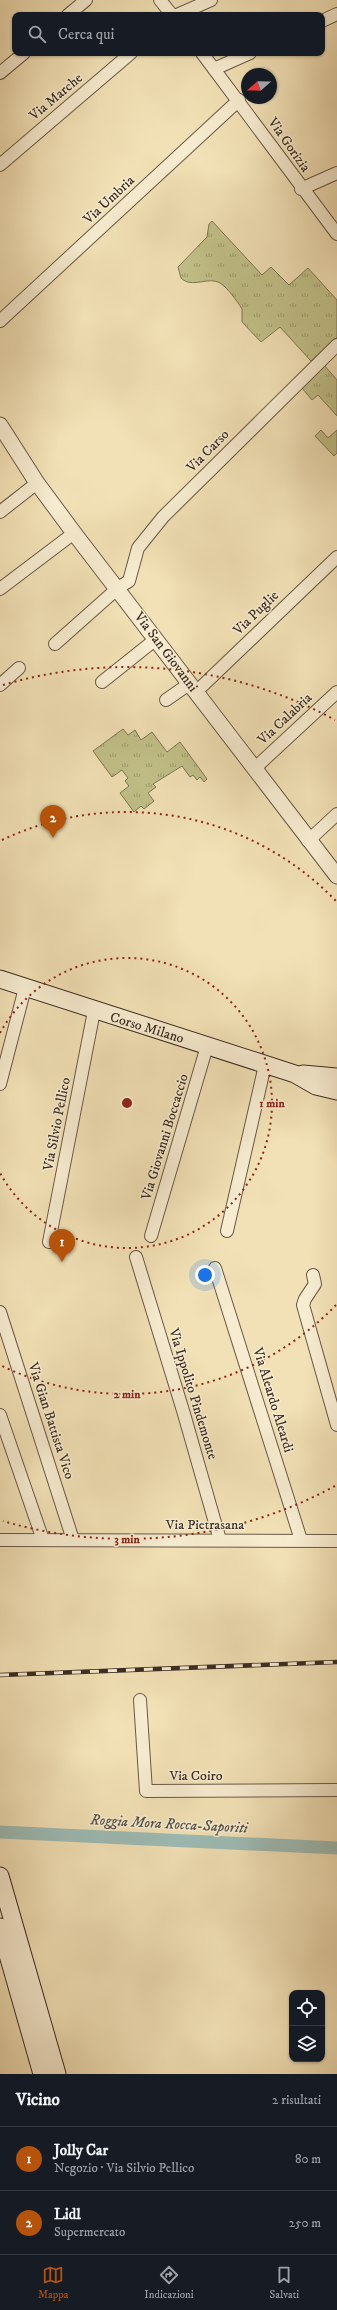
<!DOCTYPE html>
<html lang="it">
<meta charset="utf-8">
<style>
:root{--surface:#171b24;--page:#242831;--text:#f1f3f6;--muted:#9ea1a6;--line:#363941;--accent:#b45309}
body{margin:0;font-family:"IM FELL DW Pica",serif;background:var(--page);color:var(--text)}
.controls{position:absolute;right:12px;bottom:12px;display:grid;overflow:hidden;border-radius:8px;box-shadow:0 1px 3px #0004}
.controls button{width:36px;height:36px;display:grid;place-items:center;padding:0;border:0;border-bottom:1px solid var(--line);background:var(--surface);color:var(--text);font:20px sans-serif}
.compass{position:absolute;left:241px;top:68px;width:36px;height:36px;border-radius:50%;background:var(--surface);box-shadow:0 1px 3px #0004;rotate:250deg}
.you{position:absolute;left:205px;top:1275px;width:14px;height:14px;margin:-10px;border:3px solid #fff;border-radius:50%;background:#1a73e8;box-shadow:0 0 0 6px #1a73e833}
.badge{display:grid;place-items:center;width:26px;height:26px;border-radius:50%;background:var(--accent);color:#fff;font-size:13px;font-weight:700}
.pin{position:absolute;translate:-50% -33px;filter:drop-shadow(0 1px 2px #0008)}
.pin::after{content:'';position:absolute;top:21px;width:14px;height:12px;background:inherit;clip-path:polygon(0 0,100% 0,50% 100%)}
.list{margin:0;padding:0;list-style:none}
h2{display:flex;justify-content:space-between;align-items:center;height:52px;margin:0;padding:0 16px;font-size:17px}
h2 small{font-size:13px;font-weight:400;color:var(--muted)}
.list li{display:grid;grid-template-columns:26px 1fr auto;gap:12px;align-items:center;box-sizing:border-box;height:64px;padding:0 16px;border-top:1px solid var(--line)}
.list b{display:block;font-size:15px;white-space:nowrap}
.list p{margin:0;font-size:13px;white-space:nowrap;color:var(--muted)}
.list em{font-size:13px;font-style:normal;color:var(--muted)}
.icon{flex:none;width:22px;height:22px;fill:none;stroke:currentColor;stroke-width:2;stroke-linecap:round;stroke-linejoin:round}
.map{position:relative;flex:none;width:337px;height:2074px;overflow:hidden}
.search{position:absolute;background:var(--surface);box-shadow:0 1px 3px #0004;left:12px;right:12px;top:12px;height:44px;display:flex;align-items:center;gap:10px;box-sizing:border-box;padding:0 14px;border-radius:8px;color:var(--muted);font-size:15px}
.sheet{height:180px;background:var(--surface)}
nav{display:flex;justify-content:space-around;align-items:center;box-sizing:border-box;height:56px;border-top:1px solid var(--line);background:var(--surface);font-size:11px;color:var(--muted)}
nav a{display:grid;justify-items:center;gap:2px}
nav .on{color:var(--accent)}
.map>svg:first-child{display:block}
.grass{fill:url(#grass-tufts);stroke:#7e7656}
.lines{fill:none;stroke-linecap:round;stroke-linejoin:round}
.canal{stroke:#9dbcb6;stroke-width:13}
.minor-casing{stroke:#685948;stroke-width:14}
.tertiary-casing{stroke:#685948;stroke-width:17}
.secondary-casing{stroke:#3a2c23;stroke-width:19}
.minor{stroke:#f7ecd0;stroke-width:12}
.tertiary{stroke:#f7ecd0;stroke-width:15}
.secondary{stroke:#f7ecd0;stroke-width:17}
.rail-casing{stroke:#3a2c23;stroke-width:4.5}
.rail{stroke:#f7ecd0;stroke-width:3;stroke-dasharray:9;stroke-linecap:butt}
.ring{fill:none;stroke:#8f2418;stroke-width:2;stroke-dasharray:2 4}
.labels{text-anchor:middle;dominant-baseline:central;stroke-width:3;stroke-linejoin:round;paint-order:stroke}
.street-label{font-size:14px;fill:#3a2c23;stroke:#f7ecd0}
.water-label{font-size:15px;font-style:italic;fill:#535048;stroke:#f7ecd0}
.centre{fill:#8f2418;stroke:#f7ecd0;stroke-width:2}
.ring-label{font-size:12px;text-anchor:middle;font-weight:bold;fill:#8f2418;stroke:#f7ecd0;stroke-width:3;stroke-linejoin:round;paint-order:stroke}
</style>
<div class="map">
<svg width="337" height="2074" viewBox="0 0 337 2074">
<defs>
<pattern id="grass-tufts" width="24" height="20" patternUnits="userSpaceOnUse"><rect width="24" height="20" fill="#c2c189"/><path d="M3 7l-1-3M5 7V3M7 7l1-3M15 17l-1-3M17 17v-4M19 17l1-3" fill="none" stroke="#9f9d70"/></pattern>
</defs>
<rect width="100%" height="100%" fill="#f2e1b6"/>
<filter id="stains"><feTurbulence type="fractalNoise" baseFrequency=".005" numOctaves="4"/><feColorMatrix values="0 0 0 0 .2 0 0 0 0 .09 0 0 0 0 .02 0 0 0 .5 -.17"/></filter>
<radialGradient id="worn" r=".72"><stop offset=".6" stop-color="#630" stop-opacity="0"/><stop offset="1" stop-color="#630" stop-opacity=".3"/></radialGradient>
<g class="grass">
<path d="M212,221L262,275L271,267L289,285L308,268L337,300V337L311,361L280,327L261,342L242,322V309C237,301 228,288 220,283C208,276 192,289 181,278L178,267L207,237L209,224Z"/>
<path d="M324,365L337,380V416L318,395L312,400L302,388Z"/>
<path d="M321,430L328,438L337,430V453L334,456L315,436Z"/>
<path d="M123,729L128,735L135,730L141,740L152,732L167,752L180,742L207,779L204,782L200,777L197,780L193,775L190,777L182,766L153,784L156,787L148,793L154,801L144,809L141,806L134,812L120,793L129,786L125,781L128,778L122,770L112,777L93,751Z"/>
</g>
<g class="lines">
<path class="canal" d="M0,1832L337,1848"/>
<g class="minor-casing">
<g id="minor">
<path d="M160,0L172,15"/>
<path d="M68,15L86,0"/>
<path d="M177,15L211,0"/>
<path d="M322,21L337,14"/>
<path d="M202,53L337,234"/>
<path d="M214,69L250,53"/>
<path d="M0,73L24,53"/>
<path d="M0,165L131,53"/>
<path d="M301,189L337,173"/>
<path d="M0,321L239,100"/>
<path d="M0,512L37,483"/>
<path d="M0,589L74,533"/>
<path d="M55,644L118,588L129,581L138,548L163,517L337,345"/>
<path d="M102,682L156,639"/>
<path d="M0,685L19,668"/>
<path d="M196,692L337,557"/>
<path d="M166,700L189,684"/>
<path d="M254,769L337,692"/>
<path d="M308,841L337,814"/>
<path d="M0,1084L25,988"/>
<path d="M227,1231L265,1065"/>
<path d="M151,1236L207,1046"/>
<path d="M49,1242L94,1011"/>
<path d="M136,1257L184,1414L220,1540"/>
<path d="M215,1268L301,1540"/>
<path d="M313,1275L315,1284L305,1299L303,1305L337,1425"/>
<path d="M0,1312L73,1540"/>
<path d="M0,1415L43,1540"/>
<path d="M0,1540L337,1541"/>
<path d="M140,1700L146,1791L337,1790"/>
</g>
</g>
<g class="tertiary-casing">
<path id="tertiary" d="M0,425L37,483L74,533L337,876"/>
</g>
<g class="secondary-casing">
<g id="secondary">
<path d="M0,979L295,1074L316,1086L337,1091"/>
<path d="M303,1074L337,1077"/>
<path d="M0,1876L57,2074"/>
<path d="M0,1927L42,2074"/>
</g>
</g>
<use href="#minor" class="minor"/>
<use href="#tertiary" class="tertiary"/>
<use href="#secondary" class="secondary"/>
<g class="rail-casing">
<path id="rail" d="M0,1675L337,1662"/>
</g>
<use href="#rail" class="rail"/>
</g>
<g class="ring">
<path d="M0 1033A145 145 0 1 1 0 1173"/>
<path d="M336 1305A291 291 0 0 1 2 1366M2 840A291 291 0 0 1 336 901"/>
<path d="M335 1486A436 436 0 0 1 3 1521M3 685A436 436 0 0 1 335 720"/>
</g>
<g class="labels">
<g class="street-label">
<text transform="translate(56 97) rotate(-40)">Via Marche</text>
<text transform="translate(289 145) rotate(55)">Via Gorizia</text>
<text transform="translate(109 200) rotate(-43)">Via Umbria</text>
<text transform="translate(208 451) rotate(-45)">Via Carso</text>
<text transform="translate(256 613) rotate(-44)">Via Puglie</text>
<text transform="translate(166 652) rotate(53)">Via San Giovanni</text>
<text transform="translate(285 719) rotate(-43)">Via Calabria</text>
<text transform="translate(147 1028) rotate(17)">Corso Milano</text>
<text transform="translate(57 1124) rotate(-79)">Via Silvio Pellico</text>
<text transform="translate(165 1137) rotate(-73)">Via Giovanni Boccaccio</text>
<text transform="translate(193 1394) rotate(73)">Via Ippolito Pindemonte</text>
<text transform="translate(273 1400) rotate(73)">Via Aleardo Aleardi</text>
<text transform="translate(51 1421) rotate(72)">Via Gian Battista Vico</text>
<text x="205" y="1525">Via Pietrasana</text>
<text x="196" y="1776">Via Coiro</text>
</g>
<g class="water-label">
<text transform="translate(169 1824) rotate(3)">Roggia Mora Rocca-Saporiti</text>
</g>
</g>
<circle cx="127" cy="1103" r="6" class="centre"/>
<g class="ring-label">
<text x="272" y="1107">1 min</text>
<text x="127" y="1398">2 min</text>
<text x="127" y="1543">3 min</text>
</g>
<rect width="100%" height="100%" filter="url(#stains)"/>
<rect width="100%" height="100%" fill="url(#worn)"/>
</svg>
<div class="controls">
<button><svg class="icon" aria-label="locate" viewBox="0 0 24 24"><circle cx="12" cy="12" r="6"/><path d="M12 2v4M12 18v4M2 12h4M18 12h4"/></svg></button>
<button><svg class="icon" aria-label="layers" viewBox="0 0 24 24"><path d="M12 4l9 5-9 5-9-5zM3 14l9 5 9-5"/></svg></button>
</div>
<svg class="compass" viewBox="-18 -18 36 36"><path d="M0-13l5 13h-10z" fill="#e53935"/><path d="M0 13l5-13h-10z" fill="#9ea1a6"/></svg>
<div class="you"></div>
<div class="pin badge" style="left:62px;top:1262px">1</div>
<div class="pin badge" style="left:53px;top:838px">2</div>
<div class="search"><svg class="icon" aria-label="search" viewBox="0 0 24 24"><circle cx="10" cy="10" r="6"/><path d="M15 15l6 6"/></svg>Cerca qui</div>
</div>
<section class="sheet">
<h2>Vicino<small>2 risultati</small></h2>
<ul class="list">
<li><span class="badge">1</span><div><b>Jolly Car</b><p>Negozio · Via Silvio Pellico</p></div><em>80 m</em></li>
<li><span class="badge">2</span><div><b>Lidl</b><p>Supermercato</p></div><em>250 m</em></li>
</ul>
</section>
<nav>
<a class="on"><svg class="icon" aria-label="map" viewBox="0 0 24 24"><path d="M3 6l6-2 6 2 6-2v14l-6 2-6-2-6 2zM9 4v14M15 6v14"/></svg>Mappa</a>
<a><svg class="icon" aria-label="directions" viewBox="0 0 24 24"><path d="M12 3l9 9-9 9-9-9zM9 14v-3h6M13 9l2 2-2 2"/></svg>Indicazioni</a>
<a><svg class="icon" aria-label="saved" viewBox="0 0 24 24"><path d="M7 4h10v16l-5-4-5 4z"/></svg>Salvati</a>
</nav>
